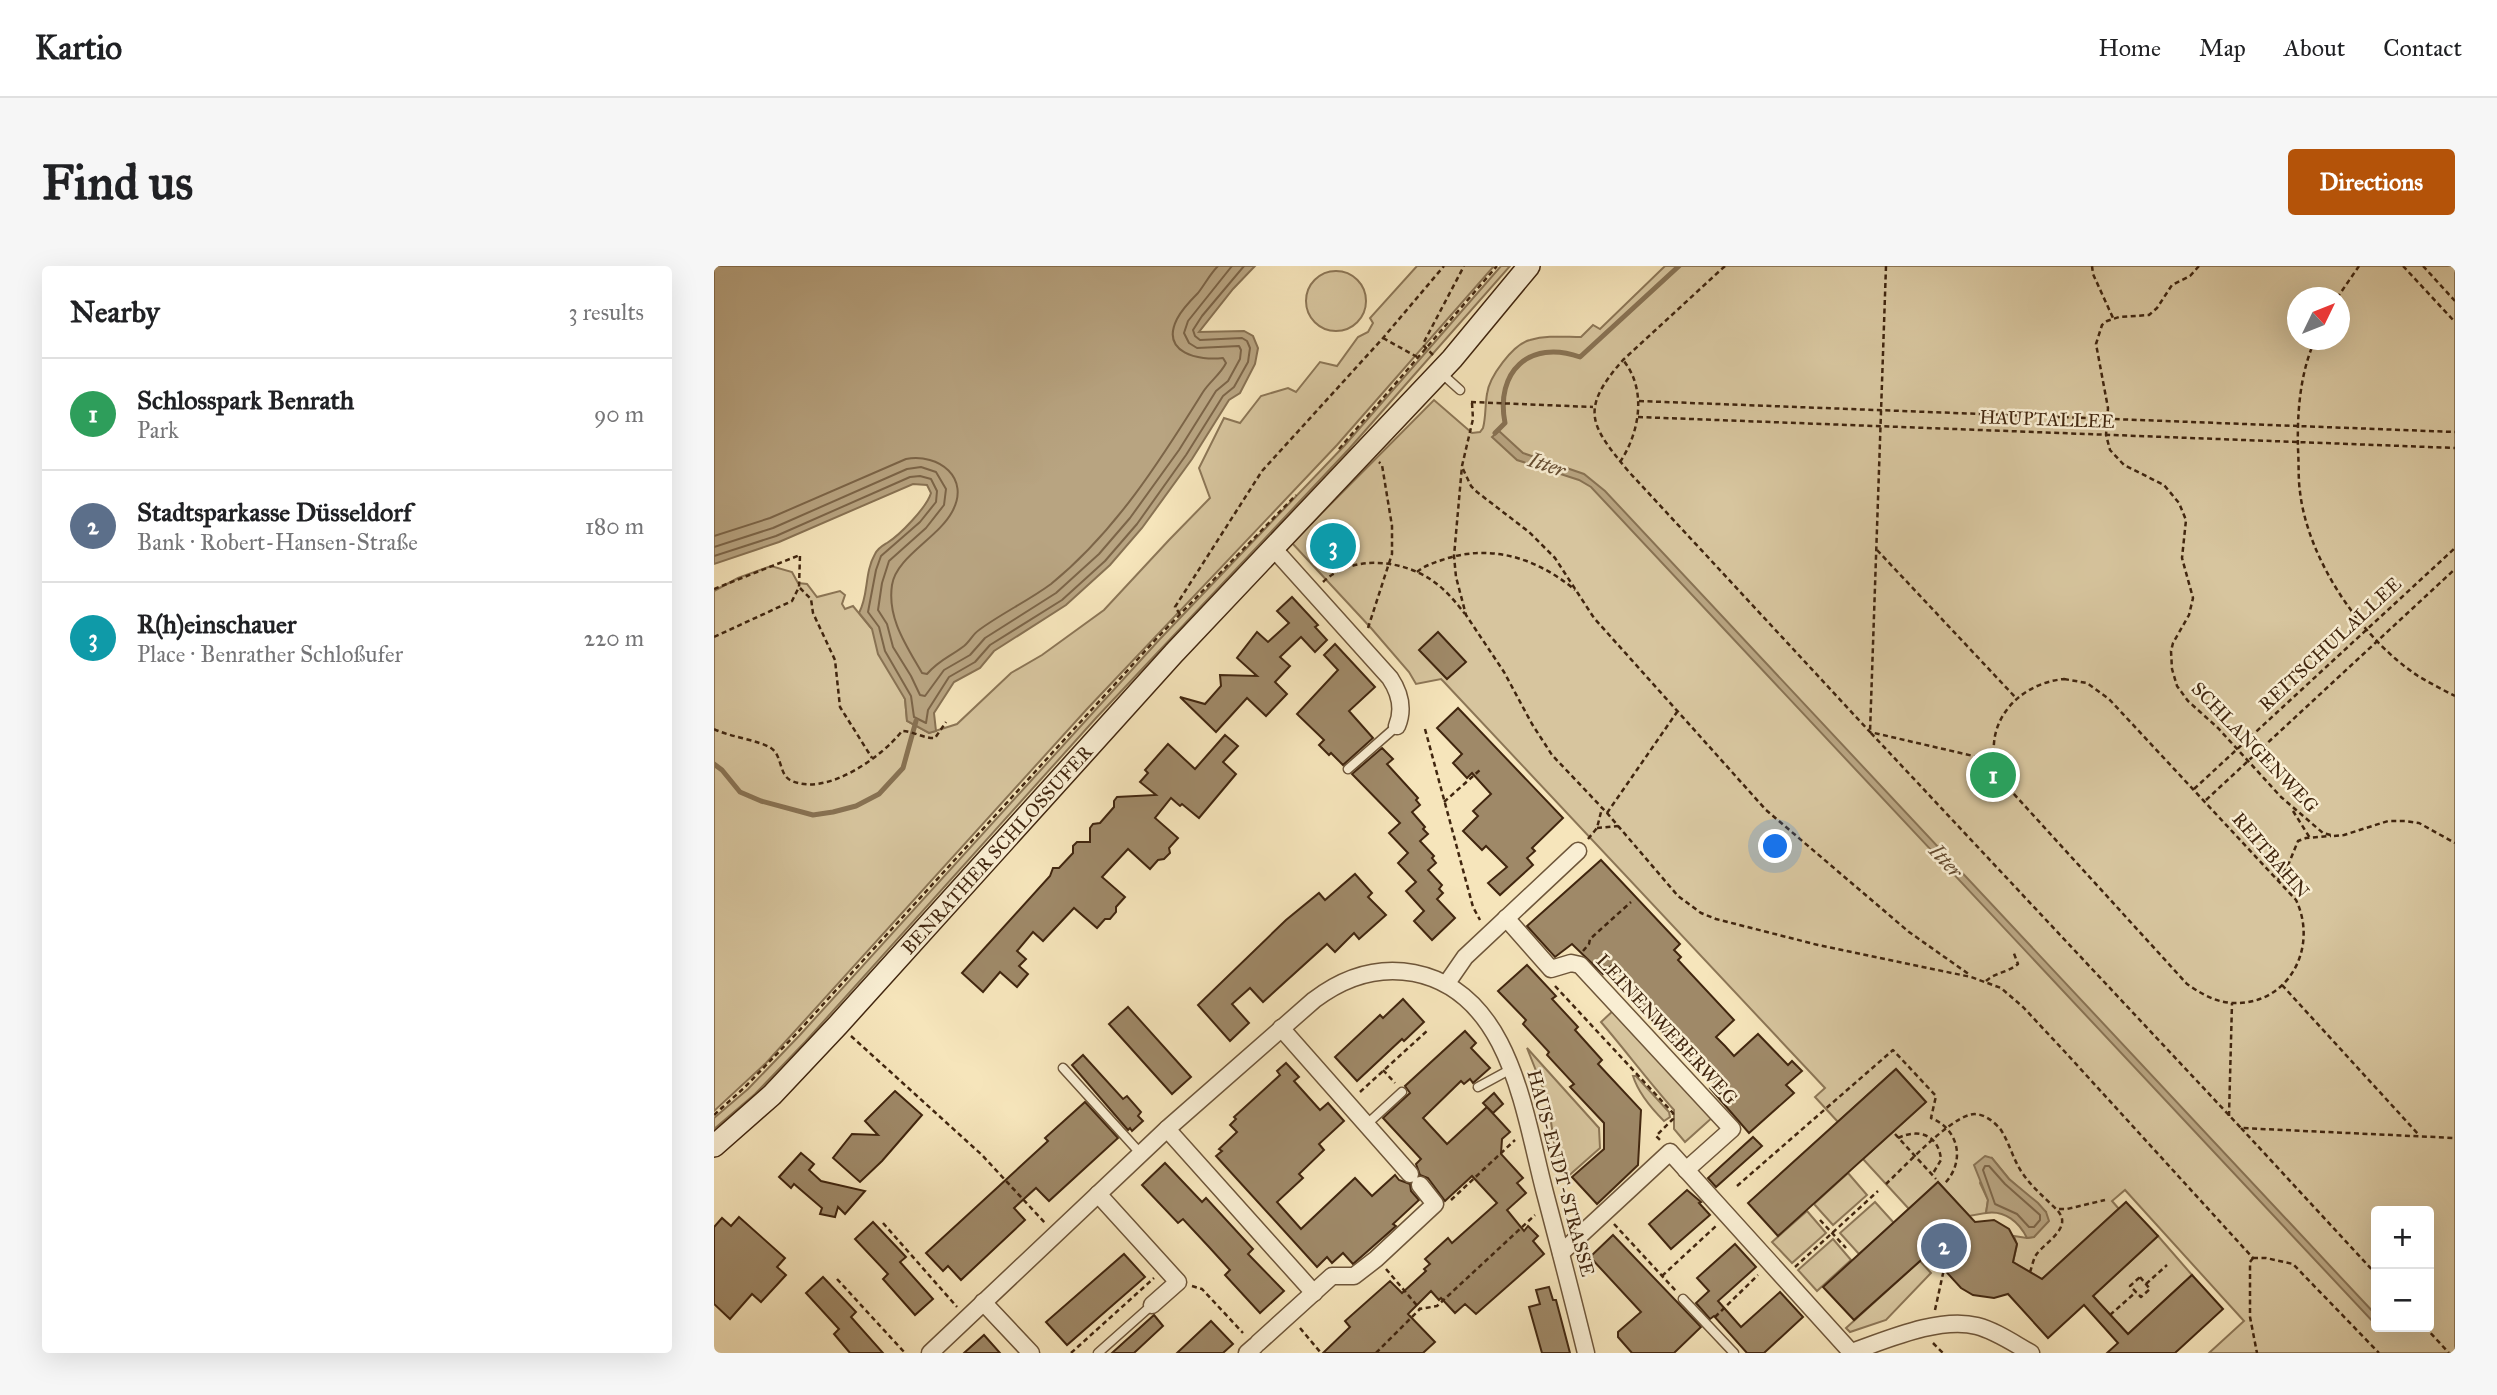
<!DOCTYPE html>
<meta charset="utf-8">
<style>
:root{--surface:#fff;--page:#f6f6f6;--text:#202124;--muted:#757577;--line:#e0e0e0;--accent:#b45309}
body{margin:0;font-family:"IM FELL Great Primer",serif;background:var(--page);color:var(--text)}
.controls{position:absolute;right:21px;bottom:21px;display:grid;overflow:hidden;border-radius:7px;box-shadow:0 7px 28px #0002}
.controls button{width:63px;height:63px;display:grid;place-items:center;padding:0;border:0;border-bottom:2px solid var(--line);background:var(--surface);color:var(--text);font:35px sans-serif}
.compass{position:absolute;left:1573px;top:21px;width:63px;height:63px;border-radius:50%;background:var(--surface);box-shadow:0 7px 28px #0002;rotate:47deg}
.you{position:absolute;left:1062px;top:581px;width:24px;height:24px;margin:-18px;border:5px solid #fff;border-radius:50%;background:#1a73e8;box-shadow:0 0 0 10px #1a73e833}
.badge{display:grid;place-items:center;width:46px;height:46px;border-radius:50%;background:var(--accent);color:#fff;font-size:23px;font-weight:700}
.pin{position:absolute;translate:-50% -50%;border:4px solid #fff;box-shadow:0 2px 7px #0006}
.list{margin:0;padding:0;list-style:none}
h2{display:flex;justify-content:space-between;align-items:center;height:91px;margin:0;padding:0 28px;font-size:30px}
h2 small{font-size:23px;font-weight:400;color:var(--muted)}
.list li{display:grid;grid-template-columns:46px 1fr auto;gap:21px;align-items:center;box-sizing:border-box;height:112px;padding:0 28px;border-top:2px solid var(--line)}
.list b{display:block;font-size:26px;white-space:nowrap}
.list p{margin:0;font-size:23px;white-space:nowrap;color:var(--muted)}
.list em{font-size:23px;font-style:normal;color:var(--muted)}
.map{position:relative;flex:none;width:1741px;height:1087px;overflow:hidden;border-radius:7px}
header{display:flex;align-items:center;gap:42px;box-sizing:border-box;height:98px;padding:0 35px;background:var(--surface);border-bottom:2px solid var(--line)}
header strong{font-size:33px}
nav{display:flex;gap:38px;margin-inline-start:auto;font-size:24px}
.intro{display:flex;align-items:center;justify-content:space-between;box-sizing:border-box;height:168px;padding:0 42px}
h1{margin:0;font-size:49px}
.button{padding:18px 32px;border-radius:7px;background:var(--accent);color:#fff;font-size:24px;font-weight:700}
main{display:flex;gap:42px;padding:0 42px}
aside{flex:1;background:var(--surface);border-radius:7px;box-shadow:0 7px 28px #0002}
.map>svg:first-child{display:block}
.green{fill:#d7c59e;stroke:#8c7656;stroke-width:2;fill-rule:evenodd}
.water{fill:#b8a481;stroke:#887253;stroke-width:2}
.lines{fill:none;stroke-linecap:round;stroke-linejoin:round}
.shore{stroke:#7c6548;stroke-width:2}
.stream{stroke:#887253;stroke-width:5}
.building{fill:#9f8968;stroke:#41260f;stroke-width:2}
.lane-casing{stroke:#6e563a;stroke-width:11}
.street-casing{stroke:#6e563a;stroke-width:19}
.secondary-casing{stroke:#41260f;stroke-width:24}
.path{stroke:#41260f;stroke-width:2.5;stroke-dasharray:5 3.5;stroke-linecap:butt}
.lane{stroke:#f9eed3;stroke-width:8}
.street{stroke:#f9eed3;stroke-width:16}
.secondary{stroke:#f9eed3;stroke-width:21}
.labels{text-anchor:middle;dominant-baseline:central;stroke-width:5;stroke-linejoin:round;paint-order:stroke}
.street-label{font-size:19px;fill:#41260f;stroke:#f9eed3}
.water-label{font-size:21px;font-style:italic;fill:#654c31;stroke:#f9eed3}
</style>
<header>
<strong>Kartio</strong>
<nav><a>Home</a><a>Map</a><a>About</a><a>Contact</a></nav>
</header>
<div class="intro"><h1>Find us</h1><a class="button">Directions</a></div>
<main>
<aside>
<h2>Nearby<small>3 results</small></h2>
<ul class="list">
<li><span class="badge" style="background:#2e9e5b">1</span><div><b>Schlosspark Benrath</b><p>Park</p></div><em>90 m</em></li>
<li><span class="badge" style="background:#5c6f8a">2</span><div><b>Stadtsparkasse Düsseldorf</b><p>Bank · Robert-Hansen-Straße</p></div><em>180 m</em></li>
<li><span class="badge" style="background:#0f9aa8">3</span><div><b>R(h)einschauer</b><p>Place · Benrather Schloßufer</p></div><em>220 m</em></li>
</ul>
</aside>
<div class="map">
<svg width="1741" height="1087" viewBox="0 0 1741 1087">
<rect width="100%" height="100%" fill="#f6e5bb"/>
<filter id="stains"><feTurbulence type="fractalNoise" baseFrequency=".00286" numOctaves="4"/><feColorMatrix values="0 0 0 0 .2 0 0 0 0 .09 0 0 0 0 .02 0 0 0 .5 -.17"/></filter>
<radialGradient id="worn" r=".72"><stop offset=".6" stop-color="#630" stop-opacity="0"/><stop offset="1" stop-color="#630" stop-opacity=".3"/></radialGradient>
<g class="green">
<path d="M703,0H780L623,179L373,443L52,797L0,845V325L24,312L57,300L78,306L84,317L93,318L103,331L126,325L131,329L128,338L131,343L139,340L157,362L163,364L191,433L193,455L215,467L243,458L297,407L328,389L390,344L455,274L496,232L485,202L510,152L526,157L547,130L574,122L582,126L606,96L623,100L644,71L654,66L659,57L656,52Z"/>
<path d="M787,0H796L635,183L382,452L91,776L41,828L0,863V852L34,823L85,770L445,374L631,179Z"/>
<path d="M951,0H1741V1087H1495L1530,1055L1411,924L1398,935L1405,943L1328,1013L1299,996L1303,979L1300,970L1313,972L1320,971L1332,946L1295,913L1278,892L1266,917L1274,934L1272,947L1255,950L1224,916L1195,943L1149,893L1212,836L1182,803L1124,856L1101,831L1111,822L730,416L727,413L702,418L695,406L657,362L578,277L720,134L758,167L766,166L769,162C772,151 771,139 773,128C775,111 799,78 816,74C833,69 850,71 867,71L879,59L886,63ZM1584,32H1626V74H1584ZM1662,945H1715V1061H1662Z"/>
<circle cx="622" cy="35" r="30"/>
<path d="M901,743L1000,850L971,876L960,863V844C934,815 912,785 887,756Z"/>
<path d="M813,782L885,862L886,882L851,913L840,877L834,835Z"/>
<path d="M919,810H922L955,846L956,851L950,855C938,843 924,826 919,810Z"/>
<path d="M1134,907L1153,929L1119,959L1100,938Z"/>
<path d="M1161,936L1180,957L1145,988L1126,967Z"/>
<path d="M1093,945L1112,967L1078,997L1058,976Z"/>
<path d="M1444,970L1478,1009L1414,1068L1379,1030Z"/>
<path d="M1119,973L1137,994L1103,1025L1084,1004Z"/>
<path d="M1206,995L1217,1007L1172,1054L1136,1066L1132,1062Z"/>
</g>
<g class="water">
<path d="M0,0H541L519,23L485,66L530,65L539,70L544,82L541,98L526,127L515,134L478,193L428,262L396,299L352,339L280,385L266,402L240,416L220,447L222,465L215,467L193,455L191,433L164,388L158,363L145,347C155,329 150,307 161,288C164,282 168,280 173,277C186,269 213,241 217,227L213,219L199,218L65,276L0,298Z"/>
<path d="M785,165L809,187L870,208L891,225L1662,1049V1059L877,221L865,214L803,194L778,171Z"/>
<path d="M1271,890L1278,892L1295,913L1324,937L1332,946L1335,955L1320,971L1313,972C1305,956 1291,944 1272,947L1274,934L1260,899Z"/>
</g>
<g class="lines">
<g class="shore">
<path d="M0,270L56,252L192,193C225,187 257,212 238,246C224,272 182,291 178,319C173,352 192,379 208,407L213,408C226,393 236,391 250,380C256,375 259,368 265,364C288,347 314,335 337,318C401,266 446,195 489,126C496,115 506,109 512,97L509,92C485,95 446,87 463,53C468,43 476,35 484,27C491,18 496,8 504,0"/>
<path d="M0,281L59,262L193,203L207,201L222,206L232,223L230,239L212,262L175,295L168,317L164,344L173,358L179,381L197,410L206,429L211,430L230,404L256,389L271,372L342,327L385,288L416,252L465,184L502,125L514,115L526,93L527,84L525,80L483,82L475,77L470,67L474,55L518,0"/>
<path d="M0,290L62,270L196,211L206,210L217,213L223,225L222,236L206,256L167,290L162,304L154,346L165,361L171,385L197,430L200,451L212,457L214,444L235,411L261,396L276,379L348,334L391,295L423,258L472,189L509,130L520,121L534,96L536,82L533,75L528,72L486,74L481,70L479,64L488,50L530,0"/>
<path d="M1271,900H1275L1291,918L1326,949V954L1320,961H1315L1303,948L1281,938L1269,904Z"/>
</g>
<g class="stream">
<path d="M781,167L791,157C781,106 815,73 866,91L965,0"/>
<path d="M0,498L8,504L26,526L47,535L99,549L119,546L142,540L165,528L189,502L202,455"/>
</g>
</g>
<g class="building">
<path d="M578,331L604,359L601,361L613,374L601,386L587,371L566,391L576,400L561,416L573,428L552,450L533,432L502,466L466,431L491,438L507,420L506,409L543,410L523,392L543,366L554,376L575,357L563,345Z"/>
<path d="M724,366L752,396L733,413L705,384Z"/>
<path d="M621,378L661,421L635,445L659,472L629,499L617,487L615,489L605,479L610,474L583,448L624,404L610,389Z"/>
<path d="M744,442L849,552L818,582L821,585L813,592L819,599L786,629L774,617L793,601L772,580L768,584L749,565L764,550L759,545L777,528L758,507L753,512L739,497L748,488L723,462Z"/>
<path d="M511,469L524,480L509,496L522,508L485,552L468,538L466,540L457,532L441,552L464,572L455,582L456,587L450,593L444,594L436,603L414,583L388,611L411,631L402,641V646L396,653H391L383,662L360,642L329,675L319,666L303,685L312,693L305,700L314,708L303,721L286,706L269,726L248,707L336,610L339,602H345L359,587V580L363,576H376V562L379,558L386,557L400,541V535L403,531L442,529L426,516L434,507L431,504L454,478L481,503Z"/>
<path d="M668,482L679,493L673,498L704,532L702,534L706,539L698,546L711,561L709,563L714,568L706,575L720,590L718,592L722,597L714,604L728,619L725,623L729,627L723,633L741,652L718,674L700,655L710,645L692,625L702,616L684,597L694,587L675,567L686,557L638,508Z"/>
<path d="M887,594L966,678L960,684L967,691L964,694L1020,754L1002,771L1011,780L1020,790L1044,768L1074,799L1078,795L1088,805L1072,819L1080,827L1035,867L996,822L1004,814L973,781L967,786L918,732L923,727L897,700L889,708L858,678L841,691L813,660Z"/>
<path d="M641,608L658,627L654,631L672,649L645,673L640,667L621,686L613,678L549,736L536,722L518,738L535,757L516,775L484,739L572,654L605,627L611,634Z"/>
<path d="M813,699L842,730L838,733L864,761L861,764L888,794L884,798L927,844L924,899L883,938L858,911L890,883V857L856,821L860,818L833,789L835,786L809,758L812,754L784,725Z"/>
<path d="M689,733L710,756L690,775L688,773L643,815L621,791L666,749L669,752Z"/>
<path d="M414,741L477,811L458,828L395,758Z"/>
<path d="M751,765L762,777L757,782L776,802L759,817L756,813L750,818L747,815L709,852L733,878L773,841L796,866L788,873L787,888L809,912L803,917L812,927L793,944L810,965L814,960L824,970L819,975L830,988L762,1048L751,1038L741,1047L727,1032L725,1034L717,1025L694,1048L721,1076L709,1087H609L636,1061L631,1055L676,1015L688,1027L712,1005L710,1003L716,998L711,993L734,972L738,977L783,937L758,910L731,935L714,912L706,909L702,898L707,893L669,852L696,827L691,820Z"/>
<path d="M369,789L409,833L413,830L427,846L424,850L429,855L418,865L416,862L414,864L358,799Z"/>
<path d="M572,797L585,811L580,815L606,844L614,837L630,855L605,878L610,884L585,908L589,912L563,936L587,963L641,912L658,930L681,909L685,914L696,918L697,925L705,934L679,958L682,960L639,998L629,987L618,997L613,991L603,1001L502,890L508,885L505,883L523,866L516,859L522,853L520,851L566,809L563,805Z"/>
<path d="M1182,803L1212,836L1064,970L1034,937Z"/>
<path d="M181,825L208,849L168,895L146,916L119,892L138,868L164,869L151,855Z"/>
<path d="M780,827L789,838L779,847L769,837Z"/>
<path d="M371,836L404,872L335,935L322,922L300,942L311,954L247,1014L234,1000L229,1005L212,987L334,875L331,872Z"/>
<path d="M1039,871L1048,880L1002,921L994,912Z"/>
<path d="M87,887L100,898L95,904L107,915L151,925L131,948L124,941L121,951L106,948L108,942L80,918L77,922L65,911Z"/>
<path d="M451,897L488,936L492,932L539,983L534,988L570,1025L546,1047L511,1009L516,1004L495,981L469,953L464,957L428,919Z"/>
<path d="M1224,916L1261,956L1280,954L1295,963L1303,978L1299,996L1328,1013L1412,936L1444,970L1379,1030L1414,1068L1478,1009L1509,1043L1461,1087H1393L1404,1077L1370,1039L1334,1072L1294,1028L1280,1032L1259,1029L1247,1022L1215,987L1140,1054L1109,1021Z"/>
<path d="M973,924L987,936L985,937L996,949L957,983L935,958Z"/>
<path d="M25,951L71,992L63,1001L72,1009L47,1036L38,1028L16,1053L0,1038V961L8,952L17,960Z"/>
<path d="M159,956L192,991L186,996L219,1033L201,1049L169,1013L174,1008L141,973Z"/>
<path d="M899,969L987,1061L960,1087H918L904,1071V1066L927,1046L876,991Z"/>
<path d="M1021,978L1042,1001L1004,1035L1027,1061L1066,1026L1089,1051L1050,1087H1033L1000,1050L996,1053L982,1037L995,1025L983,1012Z"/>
<path d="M410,988L431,1011L353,1079L332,1056Z"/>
<path d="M109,1011L142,1046L137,1051L169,1087H136L120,1068L125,1063L92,1027Z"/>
<path d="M835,1021L839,1034H842L856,1087H828L815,1041L826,1038L822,1024Z"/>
<path d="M440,1049L449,1060L420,1087H398Z"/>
<path d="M497,1055L519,1078L509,1087H463Z"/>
<path d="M270,1069L286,1087H250Z"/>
</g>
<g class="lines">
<g class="lane-casing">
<g id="lane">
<path d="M726,106L746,124"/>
<path d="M634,503L683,460"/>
<path d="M349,802L427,888"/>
<path d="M764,821L799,802"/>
<path d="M652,859L688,826"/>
<path d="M969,1033L1020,1087"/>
<path d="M384,1087L438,1039"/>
</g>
</g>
<g class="street-casing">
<g id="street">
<path d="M560,283L676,412C686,427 690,443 683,460"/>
<path d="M792,652L837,703L857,697L866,699L1018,863L972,904"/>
<path d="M733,717L751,691L864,585"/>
<path d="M567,762L696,908"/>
<path d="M453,863L600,1027"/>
<path d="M384,928L464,1016L438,1039"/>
<path d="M847,987L956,886L1137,1086"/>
<path d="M269,1036L317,1087"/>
<path d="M544,1077L618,1010H640L662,993L721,938L706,919"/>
<path d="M216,1087L453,863L600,734C629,712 663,700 700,707C797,726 810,848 831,927C845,980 859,1034 872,1087"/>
<path d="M533,1087L541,1080"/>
<path d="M1135,1087C1170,1075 1225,1050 1263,1060C1282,1065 1299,1077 1317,1087"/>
</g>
</g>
<g class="secondary-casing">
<g id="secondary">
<path id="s1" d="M0,880L58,829L124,759L460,387L738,93L815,0"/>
</g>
</g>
<g class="path">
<path d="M1011,0L909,94C865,144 876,159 915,206L1156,466L1281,495"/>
<path d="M1172,0L1156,466L1527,862L1741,872"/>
<path d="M1378,0L1379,8L1399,52"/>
<path d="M1485,0L1476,10L1458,19L1443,42L1435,49L1405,51L1393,55L1388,59L1382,78L1394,142L1392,169L1396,184L1410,199L1450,219L1465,237L1472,254L1468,292L1479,332L1475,349L1459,377L1457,385L1458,403L1463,420L1474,435L1504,462L1567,531L1609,567L1620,570L1630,569L1674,555H1691L1705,557L1741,577"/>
<path d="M1689,0L1741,56"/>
<path d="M1709,0L1741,35"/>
<path d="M1623,32L1645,0"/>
<path d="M669,72L705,92"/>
<path d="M1601,74C1586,107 1583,147 1584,183C1585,197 1584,212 1586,226C1594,294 1647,372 1704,410C1716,417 1729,424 1741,430"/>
<path d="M719,89L710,80V76L750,0"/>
<path d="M925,135L1741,166"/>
<path d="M757,136L879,141"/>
<path d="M758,137L759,153L748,200L740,290L742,311L752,349L790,406L818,458L838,489L893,547L964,630L987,647L1002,653L1104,679L1257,711L1287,722L1309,741L1352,787L1539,992"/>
<path d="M924,151L1741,182"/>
<path d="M625,183L783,0"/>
<path d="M906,196C926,166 933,123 909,94"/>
<path d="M749,203L757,220L763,226L815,266L841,292L880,352L1052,544L1195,666L1256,709"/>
<path d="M1163,284L1302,432"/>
<path d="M703,306C710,300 719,297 728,294C776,277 823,292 861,324"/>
<path d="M609,316C637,289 685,293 716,313C730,322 741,335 751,348"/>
<path d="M86,322L97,333L99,347L121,394L126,441L158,492"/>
<path d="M0,323L86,289L85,321L78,335L0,371"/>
<path d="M466,348L461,341L548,205L669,72L730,0"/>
<path d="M654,362L678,288V260L668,199L665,196"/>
<path d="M1350,413L1373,417L1395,433L1582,634C1605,682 1574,740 1518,737C1501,736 1486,727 1473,718L1289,516C1262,467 1298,418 1350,413Z"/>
<path d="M0,463C16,471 44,474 57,482C68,489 65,508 76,514C111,532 168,491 188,465C199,465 211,473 221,472L232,456"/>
<path d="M711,463L759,641L766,654"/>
<path d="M1480,523L1741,282"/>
<path d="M1492,534L1741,303"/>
<path d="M730,536L767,503"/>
<path d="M1579,545L1596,572"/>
<path d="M893,547L963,446"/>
<path d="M883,562L904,560"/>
<path d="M874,573L883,562L888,542"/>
<path d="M1564,614L1575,597L1584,575L1592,572L1617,570"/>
<path d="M869,685L875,678L876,673L917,636"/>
<path d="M1272,715C1282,706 1293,707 1304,698L1299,685"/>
<path d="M1568,719L1705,869"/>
<path d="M841,720L959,847V853L942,870L946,874"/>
<path d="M137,770L268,889L331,957"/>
<path d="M669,804L681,817"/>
<path d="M646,826L714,764"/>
<path d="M0,849L31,821L83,767L443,372L582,229"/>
<path d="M1515,850L1518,737"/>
<path d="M1527,862L1662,1008"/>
<path d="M1181,868L1222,913"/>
<path d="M1184,872C1205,862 1225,869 1227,894L1218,909"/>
<path d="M1172,918C1191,900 1232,856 1255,849C1267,845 1280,855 1287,864C1296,878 1299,894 1309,908C1318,921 1330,931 1342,943H1353L1391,934"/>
<path d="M1023,920L1179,784L1222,830L1217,852C1245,863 1252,896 1230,918"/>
<path d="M737,934L801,874"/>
<path d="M1106,954L1132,982"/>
<path d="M169,957L243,1041"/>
<path d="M900,958L962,1025"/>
<path d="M1539,992H1552L1579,998L1665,1087"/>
<path d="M1539,992L1536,996V1051L1543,1087"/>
<path d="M1081,1001L1164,925"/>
<path d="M672,1003L706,1043"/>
<path d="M1316,1006C1318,1001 1319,994 1322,989C1331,976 1361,961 1342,943"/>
<path d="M948,1010L1002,960"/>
<path d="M1426,1011L1436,1023L1427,1031L1416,1020Z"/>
<path d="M123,1013L191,1087"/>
<path d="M1432,1018L1453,999"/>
<path d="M478,1020L488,1023L529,1067"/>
<path d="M1221,1044L1230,1003"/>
<path d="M1396,1049L1422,1026"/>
<path d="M1001,1051L1044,1009"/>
<path d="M1711,1061L1735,1087"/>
<path d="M586,1062L607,1087"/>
<path d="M1219,1077L1229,1087"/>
<path d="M357,1087L440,1012"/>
<path d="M662,1087L706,1043L723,1040L821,949"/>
</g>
<use href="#lane" class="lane"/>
<use href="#street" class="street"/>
<use href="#secondary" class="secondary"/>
</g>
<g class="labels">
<g class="street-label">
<text transform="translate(1333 153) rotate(2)">HAUPTALLEE</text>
<text transform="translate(1616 378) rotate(-43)">REITSCHULALLEE</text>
<text transform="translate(1541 481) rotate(46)">SCHLANGENWEG</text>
<text stroke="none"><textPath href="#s1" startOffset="410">BENRATHER SCHLOSSUFER</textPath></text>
<text transform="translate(1557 589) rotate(49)">REITBAHN</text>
<text transform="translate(953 763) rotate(47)">LEINENWEBERWEG</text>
<text transform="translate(847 907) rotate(75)">HAUS-ENDT-STRASSE</text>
</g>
<g class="water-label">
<text transform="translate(833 199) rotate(18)">Itter</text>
<text transform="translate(1232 595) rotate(47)">Itter</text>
</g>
</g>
<rect width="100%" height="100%" filter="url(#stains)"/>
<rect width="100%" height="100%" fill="url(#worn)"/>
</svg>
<div class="controls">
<button>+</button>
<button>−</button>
</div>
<svg class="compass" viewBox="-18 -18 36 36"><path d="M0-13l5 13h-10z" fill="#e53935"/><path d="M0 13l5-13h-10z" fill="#757577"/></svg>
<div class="you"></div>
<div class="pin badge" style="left:1279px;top:509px;background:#2e9e5b">1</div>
<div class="pin badge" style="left:1230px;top:980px;background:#5c6f8a">2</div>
<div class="pin badge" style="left:619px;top:280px;background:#0f9aa8">3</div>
</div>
</main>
